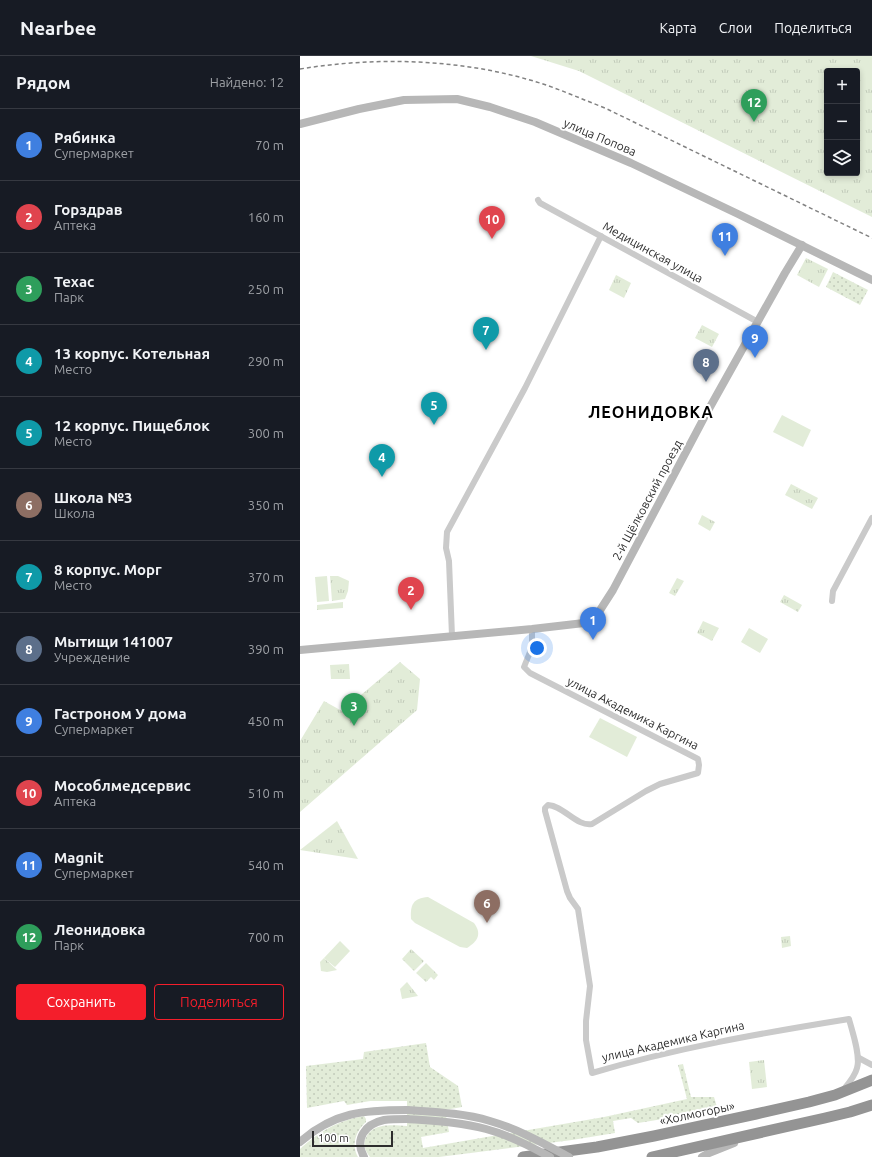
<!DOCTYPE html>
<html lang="ru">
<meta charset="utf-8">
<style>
:root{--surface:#171b24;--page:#242831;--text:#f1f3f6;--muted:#9ea1a6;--line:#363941;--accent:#f41e2b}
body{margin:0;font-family:Ubuntu,sans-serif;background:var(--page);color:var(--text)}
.controls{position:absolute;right:12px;top:12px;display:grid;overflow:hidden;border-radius:4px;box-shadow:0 2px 6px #0003}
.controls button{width:36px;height:36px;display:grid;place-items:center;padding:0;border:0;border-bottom:1px solid var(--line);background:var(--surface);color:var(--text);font:20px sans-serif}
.scale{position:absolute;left:12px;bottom:10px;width:81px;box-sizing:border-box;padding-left:4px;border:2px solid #2d2d2d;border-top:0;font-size:11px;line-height:14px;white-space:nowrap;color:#2d2d2d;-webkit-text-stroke:3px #fff;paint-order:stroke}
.you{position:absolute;left:237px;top:592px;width:14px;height:14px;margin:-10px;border:3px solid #fff;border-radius:50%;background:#1a73e8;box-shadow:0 0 0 6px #1a73e833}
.badge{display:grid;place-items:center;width:26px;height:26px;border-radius:50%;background:var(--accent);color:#fff;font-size:13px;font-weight:700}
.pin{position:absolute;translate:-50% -33px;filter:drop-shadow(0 1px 2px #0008)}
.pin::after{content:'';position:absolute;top:21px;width:14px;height:12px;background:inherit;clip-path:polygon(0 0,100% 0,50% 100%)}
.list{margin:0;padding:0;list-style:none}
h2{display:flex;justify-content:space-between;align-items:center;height:52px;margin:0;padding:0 16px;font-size:17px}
h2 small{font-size:13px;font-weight:400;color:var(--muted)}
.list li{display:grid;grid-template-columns:26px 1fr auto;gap:12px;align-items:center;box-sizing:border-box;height:72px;padding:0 16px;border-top:1px solid var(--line)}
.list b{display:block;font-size:15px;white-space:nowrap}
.list p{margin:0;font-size:13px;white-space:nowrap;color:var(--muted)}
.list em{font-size:13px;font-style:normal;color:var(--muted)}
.actions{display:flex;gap:8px;padding:12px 16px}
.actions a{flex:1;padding:9px 0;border:1px solid var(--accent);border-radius:4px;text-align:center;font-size:14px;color:var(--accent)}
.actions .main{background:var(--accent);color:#fff}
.icon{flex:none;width:22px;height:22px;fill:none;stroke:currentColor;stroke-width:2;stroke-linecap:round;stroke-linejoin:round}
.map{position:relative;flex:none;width:572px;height:1101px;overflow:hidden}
header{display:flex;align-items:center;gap:24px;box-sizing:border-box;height:56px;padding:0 20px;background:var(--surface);border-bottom:1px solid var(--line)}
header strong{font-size:19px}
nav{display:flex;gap:22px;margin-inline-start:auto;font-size:14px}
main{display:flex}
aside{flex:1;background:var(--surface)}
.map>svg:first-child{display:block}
.grass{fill:url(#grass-dots)}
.park{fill:url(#park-tufts);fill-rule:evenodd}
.pitch{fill:#e2ecd8}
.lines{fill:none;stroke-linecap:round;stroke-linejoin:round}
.street{stroke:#cacaca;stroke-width:6}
.secondary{stroke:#b7b7b7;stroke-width:8}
.highway{stroke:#949494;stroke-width:11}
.rail{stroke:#828282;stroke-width:1.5;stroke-dasharray:4 3;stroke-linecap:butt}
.secondary-bridge{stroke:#b7b7b7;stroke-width:8}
.labels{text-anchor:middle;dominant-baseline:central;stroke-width:4;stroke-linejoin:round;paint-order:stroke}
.street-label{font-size:12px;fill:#2d2d2d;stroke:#fff}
.district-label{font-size:16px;font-weight:bold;letter-spacing:1px;fill:#000;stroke:#fff}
</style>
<header>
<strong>Nearbee</strong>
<nav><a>Карта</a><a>Слои</a><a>Поделиться</a></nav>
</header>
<main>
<aside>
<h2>Рядом<small>Найдено: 12</small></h2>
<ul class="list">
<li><span class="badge" style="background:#3f7fe0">1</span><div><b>Рябинка</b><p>Супермаркет</p></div><em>70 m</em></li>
<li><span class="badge" style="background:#e0444e">2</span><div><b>Горздрав</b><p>Аптека</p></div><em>160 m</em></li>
<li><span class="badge" style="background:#2e9e5b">3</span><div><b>Техас</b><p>Парк</p></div><em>250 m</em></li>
<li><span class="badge" style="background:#0f9aa8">4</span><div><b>13 корпус. Котельная</b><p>Место</p></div><em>290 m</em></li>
<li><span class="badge" style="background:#0f9aa8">5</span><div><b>12 корпус. Пищеблок</b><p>Место</p></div><em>300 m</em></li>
<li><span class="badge" style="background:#8d6e63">6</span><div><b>Школа №3</b><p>Школа</p></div><em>350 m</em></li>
<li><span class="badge" style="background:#0f9aa8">7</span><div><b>8 корпус. Морг</b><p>Место</p></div><em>370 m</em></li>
<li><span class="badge" style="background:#5c6f8a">8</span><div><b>Мытищи 141007</b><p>Учреждение</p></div><em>390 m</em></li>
<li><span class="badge" style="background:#3f7fe0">9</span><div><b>Гастроном У дома</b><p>Супермаркет</p></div><em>450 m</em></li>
<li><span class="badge" style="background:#e0444e">10</span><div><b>Мособлмедсервис</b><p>Аптека</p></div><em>510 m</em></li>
<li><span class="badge" style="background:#3f7fe0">11</span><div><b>Magnit</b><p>Супермаркет</p></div><em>540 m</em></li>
<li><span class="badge" style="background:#2e9e5b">12</span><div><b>Леонидовка</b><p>Парк</p></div><em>700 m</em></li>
</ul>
<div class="actions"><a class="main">Сохранить</a><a>Поделиться</a></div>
</aside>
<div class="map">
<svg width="572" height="1101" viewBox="0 0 572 1101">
<defs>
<pattern id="grass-dots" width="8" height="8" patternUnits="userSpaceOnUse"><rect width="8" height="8" fill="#e2ecd8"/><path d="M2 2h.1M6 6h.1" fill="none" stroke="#c2cbba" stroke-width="1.8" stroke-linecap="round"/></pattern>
<pattern id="park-tufts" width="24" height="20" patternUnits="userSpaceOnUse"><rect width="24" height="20" fill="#e2ecd8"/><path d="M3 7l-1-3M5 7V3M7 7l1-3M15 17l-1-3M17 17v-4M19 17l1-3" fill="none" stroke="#c2cbba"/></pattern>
</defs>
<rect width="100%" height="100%" fill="#fff"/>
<g class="grass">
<path d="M533,216L568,234L560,249L526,231Z"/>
<path d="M126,987L130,1011L158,1030L162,1051L145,1054L149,1076L121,1081L123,1092L304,1061L387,1043L378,1009L383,1008L391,1041H414L417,1051L369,1062L338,1067L331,1062L313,1065L315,1077L272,1084L139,1101H70C66,1096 63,1090 65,1084C71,1066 92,1069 107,1070V1045H70L47,1049L44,1045L7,1052L6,1010L63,1003L64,996Z"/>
<path d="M64,1060L66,1063V1066C56,1075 51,1088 58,1101H0V1093C20,1075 37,1065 64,1060Z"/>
</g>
<g class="park">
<path d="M231,0H572V161L279,15ZM527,15H557V117H527Z"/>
<path d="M506,202L528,213L519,231L497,219Z"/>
<path d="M316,219L331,227L324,242L309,234Z"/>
<path d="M402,269L419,278L412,291L395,282Z"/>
<path d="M491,428L518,442L512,453L485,439Z"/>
<path d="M402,459L415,466L410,475L398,468Z"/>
<path d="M30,520H38L49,525L48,535L45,543L32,545Z"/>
<path d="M377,522L384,525L375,540L369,537Z"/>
<path d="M484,539L502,549L498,556L480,546Z"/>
<path d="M43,546V552L17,554V549Z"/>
<path d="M403,565L419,572L412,585L397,577Z"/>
<path d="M100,606L120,623L117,654L0,756V685L24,645L42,655Z"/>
<path d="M49,608L50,623H31L30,609Z"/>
<path d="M37,765L58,803L0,794Z"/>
<path d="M490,880L491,890L482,892L481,881Z"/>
<path d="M111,893L124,905L114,915L102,903Z"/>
<path d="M24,902L37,914L27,916L21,915L20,906Z"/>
<path d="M126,907L138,919L134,924L131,921L126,926L116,917Z"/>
<path d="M107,926L118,940L102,943L100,933Z"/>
<path d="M464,1004L467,1031L452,1033L449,1006Z"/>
</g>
<g class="pitch">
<path d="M572,0V28L560,21Z"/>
<path d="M482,359L511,374L503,391L473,376Z"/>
<path d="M27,520L29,545L17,546L15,521Z"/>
<path d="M449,572L468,583L460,597L441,586Z"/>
<path d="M300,662L337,681L327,701L289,681Z"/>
<path d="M128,841L174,867C182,878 178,885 167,892L160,891L115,867L111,863C110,849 113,842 128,841Z"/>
<path d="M40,885L50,895L35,911L24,902Z"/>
</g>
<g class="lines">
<g class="street">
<path d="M238,144L240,147L458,266"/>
<path d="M532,545L533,535L572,462"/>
<path d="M232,573V591L224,611L230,617L398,703L399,709L398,717L360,728L346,735L292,768C277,771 264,750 248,749L245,752V755L267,835L270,842L278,853L290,930L286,965V984L292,1017C376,992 462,977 549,963C552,975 561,1000 557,1012C555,1020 549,1027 544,1033"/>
<path d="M152,580L149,505L146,492L147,476L225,332L301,180"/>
<path d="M559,1002L572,1009"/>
</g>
<g class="secondary">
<path d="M0,68L59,53L104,44L157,43L190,51L235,66L331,107L438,158L572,224"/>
<path d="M0,594L232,573L284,567L295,562L313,534L405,360L485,217L502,189"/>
<path d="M0,1086C34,1056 64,1054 107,1054"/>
<path d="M64,1101C54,1083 65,1068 84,1064C92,1063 100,1063 107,1063"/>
<path d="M402,1101L409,1097L434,1087"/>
</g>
<g class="highway">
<path d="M223,1101L297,1091L354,1080L456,1058L509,1046L535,1039L572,1024"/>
<path d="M352,1101L525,1062L550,1056L572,1049"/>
</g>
<path class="rail" d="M0,13C79,0 166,3 243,28C264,35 284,44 305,52L572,182"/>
<g class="secondary-bridge">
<path d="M107,1054C135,1056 163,1057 190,1065C218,1073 243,1087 269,1101"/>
<path d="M107,1063C133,1065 160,1066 186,1073C209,1079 230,1090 250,1101"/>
</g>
</g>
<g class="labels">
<g class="street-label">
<text transform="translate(300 81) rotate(23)">улица Попова</text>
<text transform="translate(353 196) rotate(29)">Медицинская улица</text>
<text transform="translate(347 444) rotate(-62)">2-й Щёлковский проезд</text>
<text transform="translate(333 657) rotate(27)">улица Академика Каргина</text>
<text transform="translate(373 985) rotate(-13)">улица Академика Каргина</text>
<text transform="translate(397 1057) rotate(-12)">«Холмогоры»</text>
</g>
<g class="district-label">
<text x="351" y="356">ЛЕОНИДОВКА</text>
</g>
</g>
</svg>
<div class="controls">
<button>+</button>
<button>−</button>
<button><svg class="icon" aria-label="layers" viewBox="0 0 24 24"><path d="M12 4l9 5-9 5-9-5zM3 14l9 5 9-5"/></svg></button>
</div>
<div class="scale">100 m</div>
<div class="you"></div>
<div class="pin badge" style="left:293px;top:584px;background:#3f7fe0">1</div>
<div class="pin badge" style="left:111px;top:554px;background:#e0444e">2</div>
<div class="pin badge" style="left:54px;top:670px;background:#2e9e5b">3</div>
<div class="pin badge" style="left:82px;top:421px;background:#0f9aa8">4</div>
<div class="pin badge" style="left:134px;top:369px;background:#0f9aa8">5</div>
<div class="pin badge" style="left:187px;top:867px;background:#8d6e63">6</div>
<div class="pin badge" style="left:186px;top:294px;background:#0f9aa8">7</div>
<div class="pin badge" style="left:406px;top:326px;background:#5c6f8a">8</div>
<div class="pin badge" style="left:455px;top:302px;background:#3f7fe0">9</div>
<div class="pin badge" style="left:192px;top:183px;background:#e0444e">10</div>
<div class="pin badge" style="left:425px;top:200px;background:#3f7fe0">11</div>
<div class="pin badge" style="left:454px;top:66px;background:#2e9e5b">12</div>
</div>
</main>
